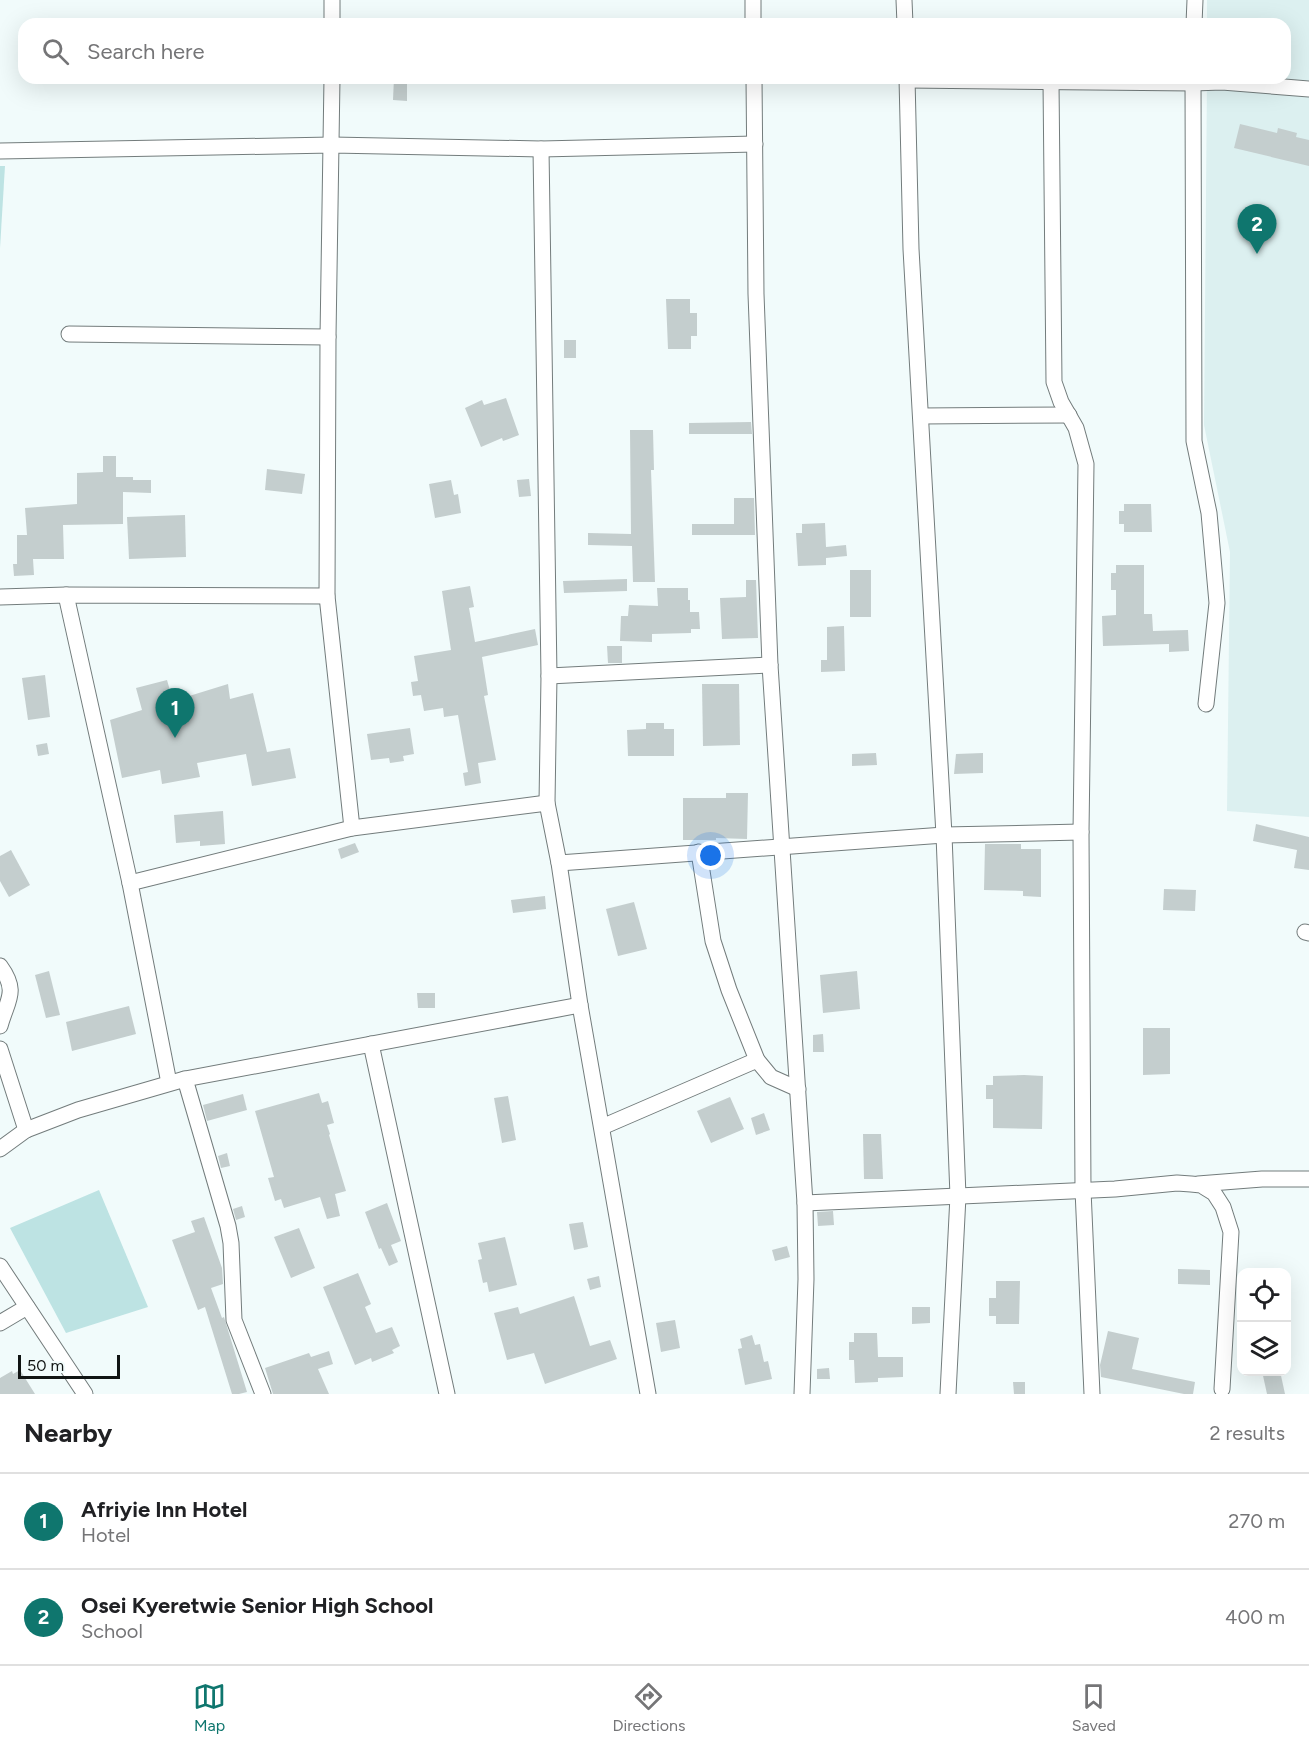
<!DOCTYPE html>
<style>
:root{--surface:#fff;--page:#f6f6f6;--text:#202124;--muted:#757577;--line:#e0e0e0;--accent:#0f766e}
body{margin:0;font-family:Figtree,sans-serif;background:var(--page);color:var(--text)}
.controls{position:absolute;right:18px;bottom:18px;display:grid;overflow:hidden;border-radius:12px;box-shadow:0 6px 24px #0002}
.controls button{width:54px;height:54px;display:grid;place-items:center;padding:0;border:0;border-bottom:2px solid var(--line);background:var(--surface);color:var(--text);font:30px sans-serif}
.scale{position:absolute;left:18px;bottom:15px;width:102px;box-sizing:border-box;padding-left:6px;border:3px solid #101413;border-top:0;font-size:16px;line-height:21px;white-space:nowrap;color:#101413;-webkit-text-stroke:4px #f1fbfb;paint-order:stroke}
.you{position:absolute;left:711px;top:856px;width:21px;height:21px;margin:-15px;border:4px solid #fff;border-radius:50%;background:#1a73e8;box-shadow:0 0 0 9px #1a73e833}
.badge{display:grid;place-items:center;width:39px;height:39px;border-radius:50%;background:var(--accent);color:#fff;font-size:20px;font-weight:700}
.pin{position:absolute;translate:-50% -50px;filter:drop-shadow(0 2px 3px #0008)}
.pin::after{content:'';position:absolute;top:32px;width:21px;height:18px;background:inherit;clip-path:polygon(0 0,100% 0,50% 100%)}
.list{margin:0;padding:0;list-style:none}
h2{display:flex;justify-content:space-between;align-items:center;height:78px;margin:0;padding:0 24px;font-size:26px}
h2 small{font-size:20px;font-weight:400;color:var(--muted)}
.list li{display:grid;grid-template-columns:39px 1fr auto;gap:18px;align-items:center;box-sizing:border-box;height:96px;padding:0 24px;border-top:2px solid var(--line)}
.list b{display:block;font-size:22px;white-space:nowrap}
.list p{margin:0;font-size:20px;white-space:nowrap;color:var(--muted)}
.list em{font-size:20px;font-style:normal;color:var(--muted)}
.icon{flex:none;width:33px;height:33px;fill:none;stroke:currentColor;stroke-width:2;stroke-linecap:round;stroke-linejoin:round}
.map{position:relative;flex:none;width:1309px;height:1394px;overflow:hidden}
.search{position:absolute;background:var(--surface);box-shadow:0 6px 24px #0002;left:18px;right:18px;top:18px;height:66px;display:flex;align-items:center;gap:15px;box-sizing:border-box;padding:0 21px;border-radius:18px;color:var(--muted);font-size:22px}
.sheet{height:270px;background:var(--surface)}
nav{display:flex;justify-content:space-around;align-items:center;box-sizing:border-box;height:84px;border-top:2px solid var(--line);background:var(--surface);font-size:16px;color:var(--muted)}
nav a{display:grid;justify-items:center;gap:3px}
nav .on{color:var(--accent)}
.map>svg:first-child{display:block}
.built{fill:#dcf0f0}
.green{fill:#bde3e3}
.building{fill:#c4cece}
.lines{fill:none;stroke-linecap:round;stroke-linejoin:round}
.street-casing{stroke:#737c7c;stroke-width:17}
.street{stroke:#fff;stroke-width:15}
</style>
<div class="map">
<svg width="1309" height="1394" viewBox="0 0 1309 1394">
<rect width="100%" height="100%" fill="#f1fbfb"/>
<path class="built" d="M1207,0H1309V817L1227,811L1230,552L1204,425L1207,78H1285V24H1207Z"/>
<g class="green">
<path d="M0,166H5L0,248Z"/>
<path d="M99,1190L148,1307L66,1333L10,1228Z"/>
</g>
<g class="building">
<path d="M394,78H407V101L393,100Z"/>
<path d="M1240,124L1277,133L1278,128L1297,133L1296,137L1309,140V166L1234,148Z"/>
<path d="M666,299H690V313H697V336H691V349H668Z"/>
<rect x="564" y="340" width="12" height="18"/>
<path d="M506,398L519,435L503,441L502,438L481,447L465,408L482,400L484,405Z"/>
<path d="M751,422L752,434H689V423Z"/>
<path d="M630,430H653L654,470H651L655,582H633L632,546L588,545V533L631,534Z"/>
<path d="M103,456H116V477H133V480H151V493L123,492V524L63,525L64,559H33L34,575L14,576L13,564H17V535H27L25,508L77,504V473L103,472Z"/>
<path d="M267,469L305,474L302,494L265,490Z"/>
<path d="M529,479L531,496L519,497L517,480Z"/>
<path d="M451,480L454,495L458,494L461,513L435,518L429,484Z"/>
<path d="M734,498H754L755,535H692V524H734Z"/>
<path d="M1124,504H1151L1152,532H1124V524H1119V511H1124Z"/>
<path d="M185,515L186,557L129,559L127,517Z"/>
<path d="M825,523L826,547L846,545L847,556L826,558V565L798,566L796,533H802V524Z"/>
<path d="M1116,565H1144V614H1152L1153,631L1188,630L1189,651L1169,652V644L1103,646L1102,616L1116,615V590H1111V573H1116Z"/>
<rect x="850" y="570" width="21" height="47"/>
<path d="M627,579V591L564,593L563,581Z"/>
<path d="M746,580H756L758,638L722,639L720,598L746,597Z"/>
<path d="M470,586L474,607L469,608L475,642L535,629L538,645L482,657L488,695L484,696L496,760L478,763L481,783L465,786L463,773L468,772L458,715L444,717L443,708L424,711L421,695L413,696L411,682L418,681L414,656L451,650L442,591Z"/>
<path d="M657,588H688V600H690V612H699L700,629H691V633L652,634V642L620,641L621,616H628L629,605L658,606Z"/>
<path d="M844,626L845,671L821,672V660H827V627Z"/>
<path d="M607,646H622V663H608Z"/>
<path d="M45,675L50,717L28,720L22,678Z"/>
<path d="M167,680L173,701L228,684L230,699L253,693L267,752L290,748L296,778L252,786L246,754L197,763L200,777L162,784L160,770L122,778L110,720L142,710L136,688Z"/>
<path d="M702,684H739L740,745L703,746Z"/>
<path d="M646,723H664V729H674V756H628L627,730L646,729Z"/>
<path d="M410,728L414,754L403,756L404,761L390,763L389,758L371,760L367,734Z"/>
<path d="M47,743L49,754L38,756L36,745Z"/>
<path d="M876,753L877,765L852,766V754Z"/>
<path d="M983,753V773L954,774L956,754Z"/>
<path d="M726,793H748L747,839L716,838V840H683V798H726Z"/>
<path d="M223,811L225,844L200,846V841L176,843L174,815Z"/>
<path d="M1256,824L1309,837V870L1294,868L1297,850L1253,841Z"/>
<path d="M355,843L359,852L341,859L338,849Z"/>
<path d="M985,844H1021V849H1041V897L1023,896V891L984,890Z"/>
<path d="M11,850L30,885L9,897L0,881V856Z"/>
<path d="M1164,889L1196,890L1195,911L1163,910Z"/>
<path d="M545,896L546,909L513,913L511,900Z"/>
<path d="M634,902L647,949L618,956L606,909Z"/>
<path d="M49,971L60,1015L46,1018L35,975Z"/>
<path d="M857,971L860,1009L823,1013L820,975Z"/>
<path d="M417,993H435V1008H418Z"/>
<path d="M129,1006L136,1034L72,1051L66,1022Z"/>
<path d="M1143,1028H1170V1074L1143,1075Z"/>
<path d="M823,1034L824,1052H813V1035Z"/>
<path d="M1024,1075L1043,1076L1042,1129L993,1128V1099H986V1085H993V1076Z"/>
<path d="M319,1093L322,1103L328,1101L334,1123L327,1125L330,1134L329,1135L346,1191L335,1194L340,1216L327,1219L320,1197L284,1208L281,1199L275,1201L268,1178L274,1177L255,1111Z"/>
<path d="M243,1094L247,1110L207,1121L203,1105Z"/>
<path d="M508,1096L516,1140L502,1143L494,1098Z"/>
<path d="M730,1097L744,1129L711,1143L697,1111Z"/>
<path d="M764,1113L770,1130L756,1135L751,1118Z"/>
<path d="M863,1134H881L883,1179H864Z"/>
<path d="M227,1153L230,1166L221,1168L218,1156Z"/>
<path d="M387,1203L401,1241L391,1245L398,1262L389,1266L381,1248L379,1249L365,1212Z"/>
<path d="M242,1206L245,1217L236,1220L233,1209Z"/>
<path d="M833,1211L834,1225L818,1226L817,1212Z"/>
<path d="M204,1217L222,1268L223,1284L211,1288L222,1318L224,1317L247,1392L239,1394H232L205,1307L198,1310L172,1240L195,1232L191,1221Z"/>
<path d="M583,1222L588,1247L574,1250L569,1224Z"/>
<path d="M299,1228L315,1268L291,1278L274,1237Z"/>
<path d="M505,1237L517,1285L489,1292L487,1282L483,1283L478,1260L482,1259L478,1243Z"/>
<path d="M787,1246L790,1257L775,1261L772,1250Z"/>
<path d="M1178,1269L1210,1270V1285L1178,1284Z"/>
<path d="M358,1273L371,1304L365,1307L376,1333L392,1327L400,1346L392,1350L394,1353L372,1362L371,1358L355,1365L323,1287Z"/>
<path d="M599,1276L601,1287L590,1290L587,1279Z"/>
<path d="M996,1281H1020L1019,1324H996V1316H989V1298H996Z"/>
<path d="M574,1296L590,1346L610,1340L617,1359L545,1384L534,1353L507,1360L494,1313L518,1307L520,1314Z"/>
<path d="M912,1307H930V1323L912,1324Z"/>
<path d="M675,1320L680,1348L661,1352L656,1323Z"/>
<path d="M1108,1331L1139,1338L1132,1369L1195,1382L1193,1394H1184L1101,1377L1100,1365Z"/>
<path d="M854,1333H877L878,1357H903V1377L878,1378V1382L855,1383L854,1360H849V1342H854Z"/>
<path d="M752,1335L755,1345L760,1344L764,1362L768,1361L772,1379L745,1385L738,1349L742,1348L740,1339Z"/>
<path d="M329,1351L333,1364L318,1369L329,1394H273L265,1368L309,1353L311,1357Z"/>
<path d="M829,1368L830,1379H817V1369Z"/>
<path d="M20,1370L35,1394H0V1378L12,1371L13,1374Z"/>
<path d="M1262,1371H1280L1285,1394H1267Z"/>
<path d="M1013,1382H1025V1394H1014Z"/>
</g>
<g class="lines">
<g class="street-casing">
<g id="street">
<path d="M753,0V24"/>
<path d="M904,0L905,24"/>
<path d="M332,24V0"/>
<path d="M1194,24L1195,0"/>
<path d="M332,78L328,337L327,596L352,828"/>
<path d="M754,78L756,294L770,665L805,1203L806,1279L802,1394"/>
<path d="M907,78L911,249L944,835L958,1196L948,1394"/>
<path d="M1193,78L1194,441L1209,513L1217,603L1206,704"/>
<path d="M907,80L1193,83L1222,82L1309,89"/>
<path d="M1051,82L1054,382L1061,402L1076,428L1086,464L1081,832L1083,1190L1092,1394"/>
<path d="M541,149L549,676L547,803L559,863L580,1005L648,1394"/>
<path d="M0,151L332,145L541,149L755,144"/>
<path d="M69,334L328,337"/>
<path d="M921,416L1069,415"/>
<path d="M66,595L130,883L169,1083"/>
<path d="M0,597L66,595L327,596"/>
<path d="M549,676L770,665"/>
<path d="M699,852L713,941L729,990L757,1060L771,1077L798,1089"/>
<path d="M559,863L944,835L1081,832"/>
<path d="M130,883L352,828L547,803"/>
<path d="M1305,932L1309,933"/>
<path d="M0,966C19,992 7,1000 0,1026"/>
<path d="M371,1044L447,1394"/>
<path d="M0,1049L26,1130"/>
<path d="M185,1079L228,1226L231,1243L234,1320L263,1394"/>
<path d="M602,1127L757,1060"/>
<path d="M0,1149L26,1130L78,1110L185,1079L580,1005"/>
<path d="M1198,1184L1262,1179H1309"/>
<path d="M805,1203L1115,1189L1177,1183L1191,1184L1201,1185L1214,1193L1223,1207L1231,1232L1222,1389"/>
<path d="M0,1266L85,1394"/>
<path d="M0,1323L27,1307"/>
</g>
</g>
<use href="#street" class="street"/>
</g>
</svg>
<div class="controls">
<button><svg class="icon" aria-label="locate" viewBox="0 0 24 24"><circle cx="12" cy="12" r="6"/><path d="M12 2v4M12 18v4M2 12h4M18 12h4"/></svg></button>
<button><svg class="icon" aria-label="layers" viewBox="0 0 24 24"><path d="M12 4l9 5-9 5-9-5zM3 14l9 5 9-5"/></svg></button>
</div>
<div class="scale">50 m</div>
<div class="you"></div>
<div class="pin badge" style="left:175px;top:738px">1</div>
<div class="pin badge" style="left:1257px;top:254px">2</div>
<div class="search"><svg class="icon" aria-label="search" viewBox="0 0 24 24"><circle cx="10" cy="10" r="6"/><path d="M15 15l6 6"/></svg>Search here</div>
</div>
<section class="sheet">
<h2>Nearby<small>2 results</small></h2>
<ul class="list">
<li><span class="badge">1</span><div><b>Afriyie Inn Hotel</b><p>Hotel</p></div><em>270 m</em></li>
<li><span class="badge">2</span><div><b>Osei Kyeretwie Senior High School</b><p>School</p></div><em>400 m</em></li>
</ul>
</section>
<nav>
<a class="on"><svg class="icon" aria-label="map" viewBox="0 0 24 24"><path d="M3 6l6-2 6 2 6-2v14l-6 2-6-2-6 2zM9 4v14M15 6v14"/></svg>Map</a>
<a><svg class="icon" aria-label="directions" viewBox="0 0 24 24"><path d="M12 3l9 9-9 9-9-9zM9 14v-3h6M13 9l2 2-2 2"/></svg>Directions</a>
<a><svg class="icon" aria-label="saved" viewBox="0 0 24 24"><path d="M7 4h10v16l-5-4-5 4z"/></svg>Saved</a>
</nav>
